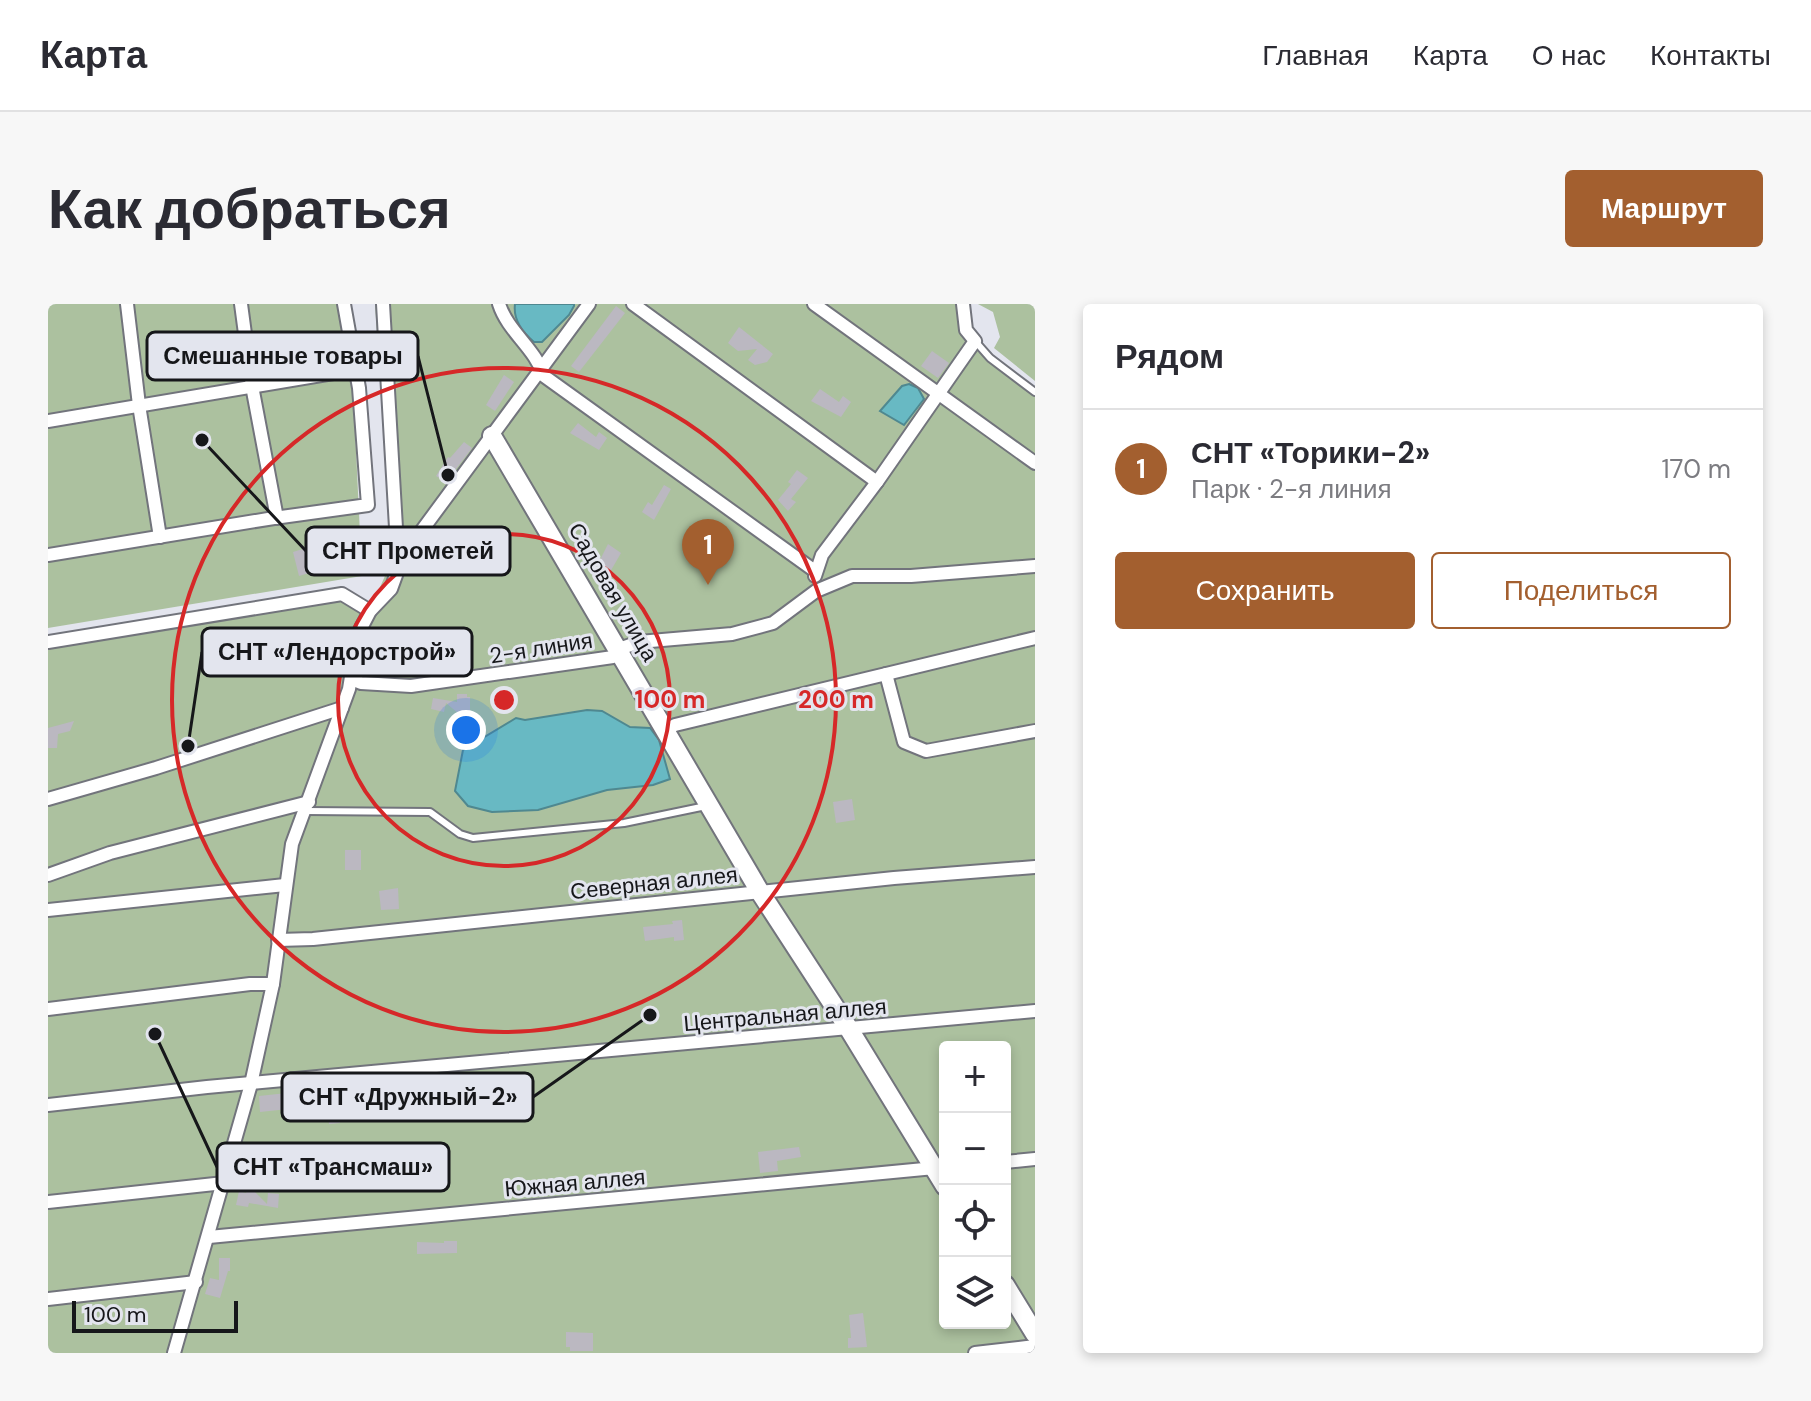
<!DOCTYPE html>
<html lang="ru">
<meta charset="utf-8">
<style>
:root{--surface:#fff;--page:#f7f7f7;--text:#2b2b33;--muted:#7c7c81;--line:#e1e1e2;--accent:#a35f2f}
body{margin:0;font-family:"DM Sans",sans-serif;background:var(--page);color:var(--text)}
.controls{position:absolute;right:24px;bottom:24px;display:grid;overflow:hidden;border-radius:8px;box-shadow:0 4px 12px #0003}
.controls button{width:72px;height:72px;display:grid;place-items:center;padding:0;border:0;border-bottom:2px solid var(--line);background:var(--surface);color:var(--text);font:40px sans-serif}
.scale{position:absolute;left:24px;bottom:20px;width:166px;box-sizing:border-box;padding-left:8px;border:4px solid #16171a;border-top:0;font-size:22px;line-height:28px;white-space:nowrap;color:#16171a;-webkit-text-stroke:6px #e3e5ee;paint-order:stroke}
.you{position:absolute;left:418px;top:426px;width:28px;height:28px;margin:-20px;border:6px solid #fff;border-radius:50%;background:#1a73e8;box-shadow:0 0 0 12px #1a73e833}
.badge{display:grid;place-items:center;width:52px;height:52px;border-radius:50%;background:var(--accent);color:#fff;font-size:26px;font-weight:700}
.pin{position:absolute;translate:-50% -66px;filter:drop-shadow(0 2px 4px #0008)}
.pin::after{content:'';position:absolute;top:42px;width:28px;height:24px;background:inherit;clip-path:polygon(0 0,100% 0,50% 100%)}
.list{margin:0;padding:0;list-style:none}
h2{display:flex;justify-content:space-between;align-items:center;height:104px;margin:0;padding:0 32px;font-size:34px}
h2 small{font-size:26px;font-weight:400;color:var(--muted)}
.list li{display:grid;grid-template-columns:52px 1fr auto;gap:24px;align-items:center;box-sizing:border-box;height:120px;padding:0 32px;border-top:2px solid var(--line)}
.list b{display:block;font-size:30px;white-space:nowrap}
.list p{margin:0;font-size:26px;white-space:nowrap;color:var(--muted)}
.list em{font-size:26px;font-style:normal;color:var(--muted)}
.actions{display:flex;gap:16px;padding:24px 32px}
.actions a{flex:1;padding:18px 0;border:2px solid var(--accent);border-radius:8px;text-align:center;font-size:28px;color:var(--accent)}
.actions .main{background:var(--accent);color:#fff}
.icon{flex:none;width:44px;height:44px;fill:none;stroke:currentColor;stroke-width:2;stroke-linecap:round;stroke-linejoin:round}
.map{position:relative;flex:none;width:987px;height:1049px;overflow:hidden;border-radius:8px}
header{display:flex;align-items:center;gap:48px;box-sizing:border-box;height:112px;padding:0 40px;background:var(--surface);border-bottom:2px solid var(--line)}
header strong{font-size:38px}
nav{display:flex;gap:44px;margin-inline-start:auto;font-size:28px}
.intro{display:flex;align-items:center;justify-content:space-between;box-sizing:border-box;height:192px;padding:0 48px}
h1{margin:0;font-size:56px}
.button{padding:20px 36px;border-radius:8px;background:var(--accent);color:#fff;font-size:28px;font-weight:700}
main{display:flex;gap:48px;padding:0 48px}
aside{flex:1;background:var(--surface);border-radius:8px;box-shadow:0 4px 12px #0003}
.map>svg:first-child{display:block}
.green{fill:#acc19f;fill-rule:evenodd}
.water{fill:#68b9c3;stroke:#4f8890;stroke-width:2}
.building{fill:#bbb8c1}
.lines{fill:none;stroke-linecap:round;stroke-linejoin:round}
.lane-casing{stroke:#72747c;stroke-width:10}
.street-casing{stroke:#72747c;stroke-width:16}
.secondary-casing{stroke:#72747c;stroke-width:22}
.lane{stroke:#fff;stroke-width:6}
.street{stroke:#fff;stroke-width:12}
.secondary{stroke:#fff;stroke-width:18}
.ring{fill:none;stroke:#d62828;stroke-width:4}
.labels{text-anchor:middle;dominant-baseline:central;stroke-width:6;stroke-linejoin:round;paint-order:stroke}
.street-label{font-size:22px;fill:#16171a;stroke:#e3e5ee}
.centre{fill:#d62828;stroke:#e3e5ee;stroke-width:4}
.ring-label{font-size:24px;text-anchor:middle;font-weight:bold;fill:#d62828;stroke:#e3e5ee;stroke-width:6;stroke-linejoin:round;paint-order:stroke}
.leader{fill:none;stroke:#16171a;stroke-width:3}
.callout-dot{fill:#16171a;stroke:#e3e5ee;stroke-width:3}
.callout{fill:#e3e5ee;stroke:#16171a;stroke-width:3}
.callout-label{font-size:24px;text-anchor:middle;font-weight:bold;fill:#16171a}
</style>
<header>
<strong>Карта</strong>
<nav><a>Главная</a><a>Карта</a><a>О нас</a><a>Контакты</a></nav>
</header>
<div class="intro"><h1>Как добраться</h1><a class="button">Маршрут</a></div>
<main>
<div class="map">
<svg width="987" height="1049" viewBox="0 0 987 1049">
<rect width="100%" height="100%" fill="#e3e5ee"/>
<g class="green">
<path d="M0,0H301L314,272L0,324Z"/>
<path d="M327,0H915L931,43L987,88V1042L927,1049H0V338L294,290L322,306L344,256ZM897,743H957V1019H897Z"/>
<path d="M930,0H987V77L946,44L952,33L945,8Z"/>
</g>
<g class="water">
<path d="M467,0H526V2L521,11L494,38H486C474,28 465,15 467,0Z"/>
<path d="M861,80L870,84L876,95L856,121L832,107L854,82Z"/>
<path d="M539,406L554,407L582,423L602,424L611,436L622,475L605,481L559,486L490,506L444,508L420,502L407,487L415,446L468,414L477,416Z"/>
</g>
<g class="building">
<path d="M568,2L577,9L531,68L523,62Z"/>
<path d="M691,23L725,50L719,58L707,61L700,56L709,45L690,47L680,39Z"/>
<path d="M173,36H182L189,74L180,76Z"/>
<path d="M884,47L901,59L890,74L873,62Z"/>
<path d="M456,71L466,78L447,107L438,101Z"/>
<path d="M772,85L791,98L795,92L803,98L793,113L763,97Z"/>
<path d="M530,119L548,133L551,128L559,134L551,146L522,129Z"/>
<path d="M416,138L424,144L398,178L388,172L400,153L402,154Z"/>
<path d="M749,166L760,174L743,195L748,198L740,207L730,196L743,180L740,178Z"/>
<path d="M616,181L623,185L606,216L594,208L600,198L604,201Z"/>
<path d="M560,240L573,249L562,268L550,260Z"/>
<path d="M258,244L264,268L251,272L245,248Z"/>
<path d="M409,390H419V393H422V408L410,409L398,399L396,408L383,405L385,394L409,398Z"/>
<path d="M26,417L22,427L10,430L9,444H0V424Z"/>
<path d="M804,495L807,516L788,519L785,498Z"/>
<rect x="297" y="546" width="16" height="20"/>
<path d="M350,584L351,605L333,606L331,587Z"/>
<path d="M634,616L636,636L626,637V633L597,637L595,623L625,620L624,617Z"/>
<path d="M305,784L306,802L309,801L310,810L292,812V819L281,820L280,804L296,803L294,785Z"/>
<path d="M239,789L240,805L212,808L211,792Z"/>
<path d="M751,843L753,853L729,857L730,867L712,869L710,848Z"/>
<path d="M199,885L206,887L219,900L220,889L231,890L230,904L201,899L200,903L188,901L191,887L198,889Z"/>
<path d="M396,937H409V949L369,950V938L396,939Z"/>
<path d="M171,954H182V967H180L172,994L157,990L162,974L171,976Z"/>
<path d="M815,1009L819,1043L800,1044V1034H803L801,1011Z"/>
<path d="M518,1028L545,1029V1047H522V1043H518Z"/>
</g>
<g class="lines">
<g class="lane-casing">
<g id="lane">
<path d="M927,37L942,54L987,88"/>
<path d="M258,507L382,508L412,530L425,534L576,519L658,502"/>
</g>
</g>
<g class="street-casing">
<g id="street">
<path d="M79,0L91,101L112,233"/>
<path d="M193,0L204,82L229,214"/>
<path d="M335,0L349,241L355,252"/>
<path d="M451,0C460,28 487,44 496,72L767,267"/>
<path d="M585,0L829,178"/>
<path d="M766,0L987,159"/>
<path d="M0,117L309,65"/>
<path d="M0,251L226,214L320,201L311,84L296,0"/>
<path d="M767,272L774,251L829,178L927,37L918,26L915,0"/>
<path d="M0,338L294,290L322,307"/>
<path d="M838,370L856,438L878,447L987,427"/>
<path d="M303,375L313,379L363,382L565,353L571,345L591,338L684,330L725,319L768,287L804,272H863L987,262"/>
<path d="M617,426L627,421L987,334"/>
<path d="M0,495L108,464L294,404"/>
<path d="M0,571L62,549L261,498"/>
<path d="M0,606L237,581"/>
<path d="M230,636L265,635L846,574L987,563"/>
<path d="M0,705L202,680H225"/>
<path d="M0,801L159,783L987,707"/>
<path d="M957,858L987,855"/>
<path d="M0,898L176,879"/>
<path d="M161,933L897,863"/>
<path d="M0,995L148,978"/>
<path d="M126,1049L203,780L225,680L244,540L301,385L310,330L322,307L343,285L355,252L541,0"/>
<path d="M927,1049L987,1042"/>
</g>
</g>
<g class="secondary-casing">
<g id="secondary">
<path d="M444,132L712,588L801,725L897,882"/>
<path d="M957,981L987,1030"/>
</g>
</g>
<use href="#lane" class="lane"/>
<use href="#street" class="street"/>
<use href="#secondary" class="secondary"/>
</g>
<g class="ring">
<circle cx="456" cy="396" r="166"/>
<circle cx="456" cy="396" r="332"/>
</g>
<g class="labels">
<g class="street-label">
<text transform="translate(565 288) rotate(60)">Садовая улица</text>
<text transform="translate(493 344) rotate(-9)">2-я линия</text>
<text transform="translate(606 579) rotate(-6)">Северная аллея</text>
<text transform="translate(737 711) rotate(-5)">Центральная аллея</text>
<text transform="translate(527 879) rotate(-5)">Южная аллея</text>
</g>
</g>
<circle cx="456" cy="396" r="12" class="centre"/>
<g class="ring-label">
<text x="622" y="404">100 m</text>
<text x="788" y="404">200 m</text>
</g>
<path class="leader" d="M400 171L370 52M154 136L258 247M140 442L154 348M602 711L485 793M107 730L169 863"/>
<g class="callout-dot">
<circle cx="400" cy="171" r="8"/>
<circle cx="154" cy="136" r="8"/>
<circle cx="140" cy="442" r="8"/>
<circle cx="602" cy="711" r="8"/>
<circle cx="107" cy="730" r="8"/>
</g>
<g class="callout">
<rect x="99" y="28" width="271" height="48" rx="8"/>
<rect x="258" y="223" width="204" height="48" rx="8"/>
<rect x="154" y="324" width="270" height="48" rx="8"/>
<rect x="234" y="769" width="251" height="48" rx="8"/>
<rect x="169" y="839" width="232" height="48" rx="8"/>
</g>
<g class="callout-label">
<text x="235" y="60">Смешанные товары</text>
<text x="360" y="255">СНТ Прометей</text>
<text x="289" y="356">СНТ «Лендорстрой»</text>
<text x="360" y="801">СНТ «Дружный-2»</text>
<text x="285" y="871">СНТ «Трансмаш»</text>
</g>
</svg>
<div class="controls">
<button>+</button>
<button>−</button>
<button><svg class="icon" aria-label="locate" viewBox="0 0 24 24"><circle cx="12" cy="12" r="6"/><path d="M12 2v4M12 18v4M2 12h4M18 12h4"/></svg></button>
<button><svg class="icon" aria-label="layers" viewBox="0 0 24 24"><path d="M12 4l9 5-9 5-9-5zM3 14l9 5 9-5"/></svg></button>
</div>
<div class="scale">100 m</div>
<div class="you"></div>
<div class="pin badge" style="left:660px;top:281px">1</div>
</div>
<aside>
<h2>Рядом<small></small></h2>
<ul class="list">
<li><span class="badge">1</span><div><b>СНТ «Торики-2»</b><p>Парк · 2-я линия</p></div><em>170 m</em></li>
</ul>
<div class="actions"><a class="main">Сохранить</a><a>Поделиться</a></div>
</aside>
</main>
